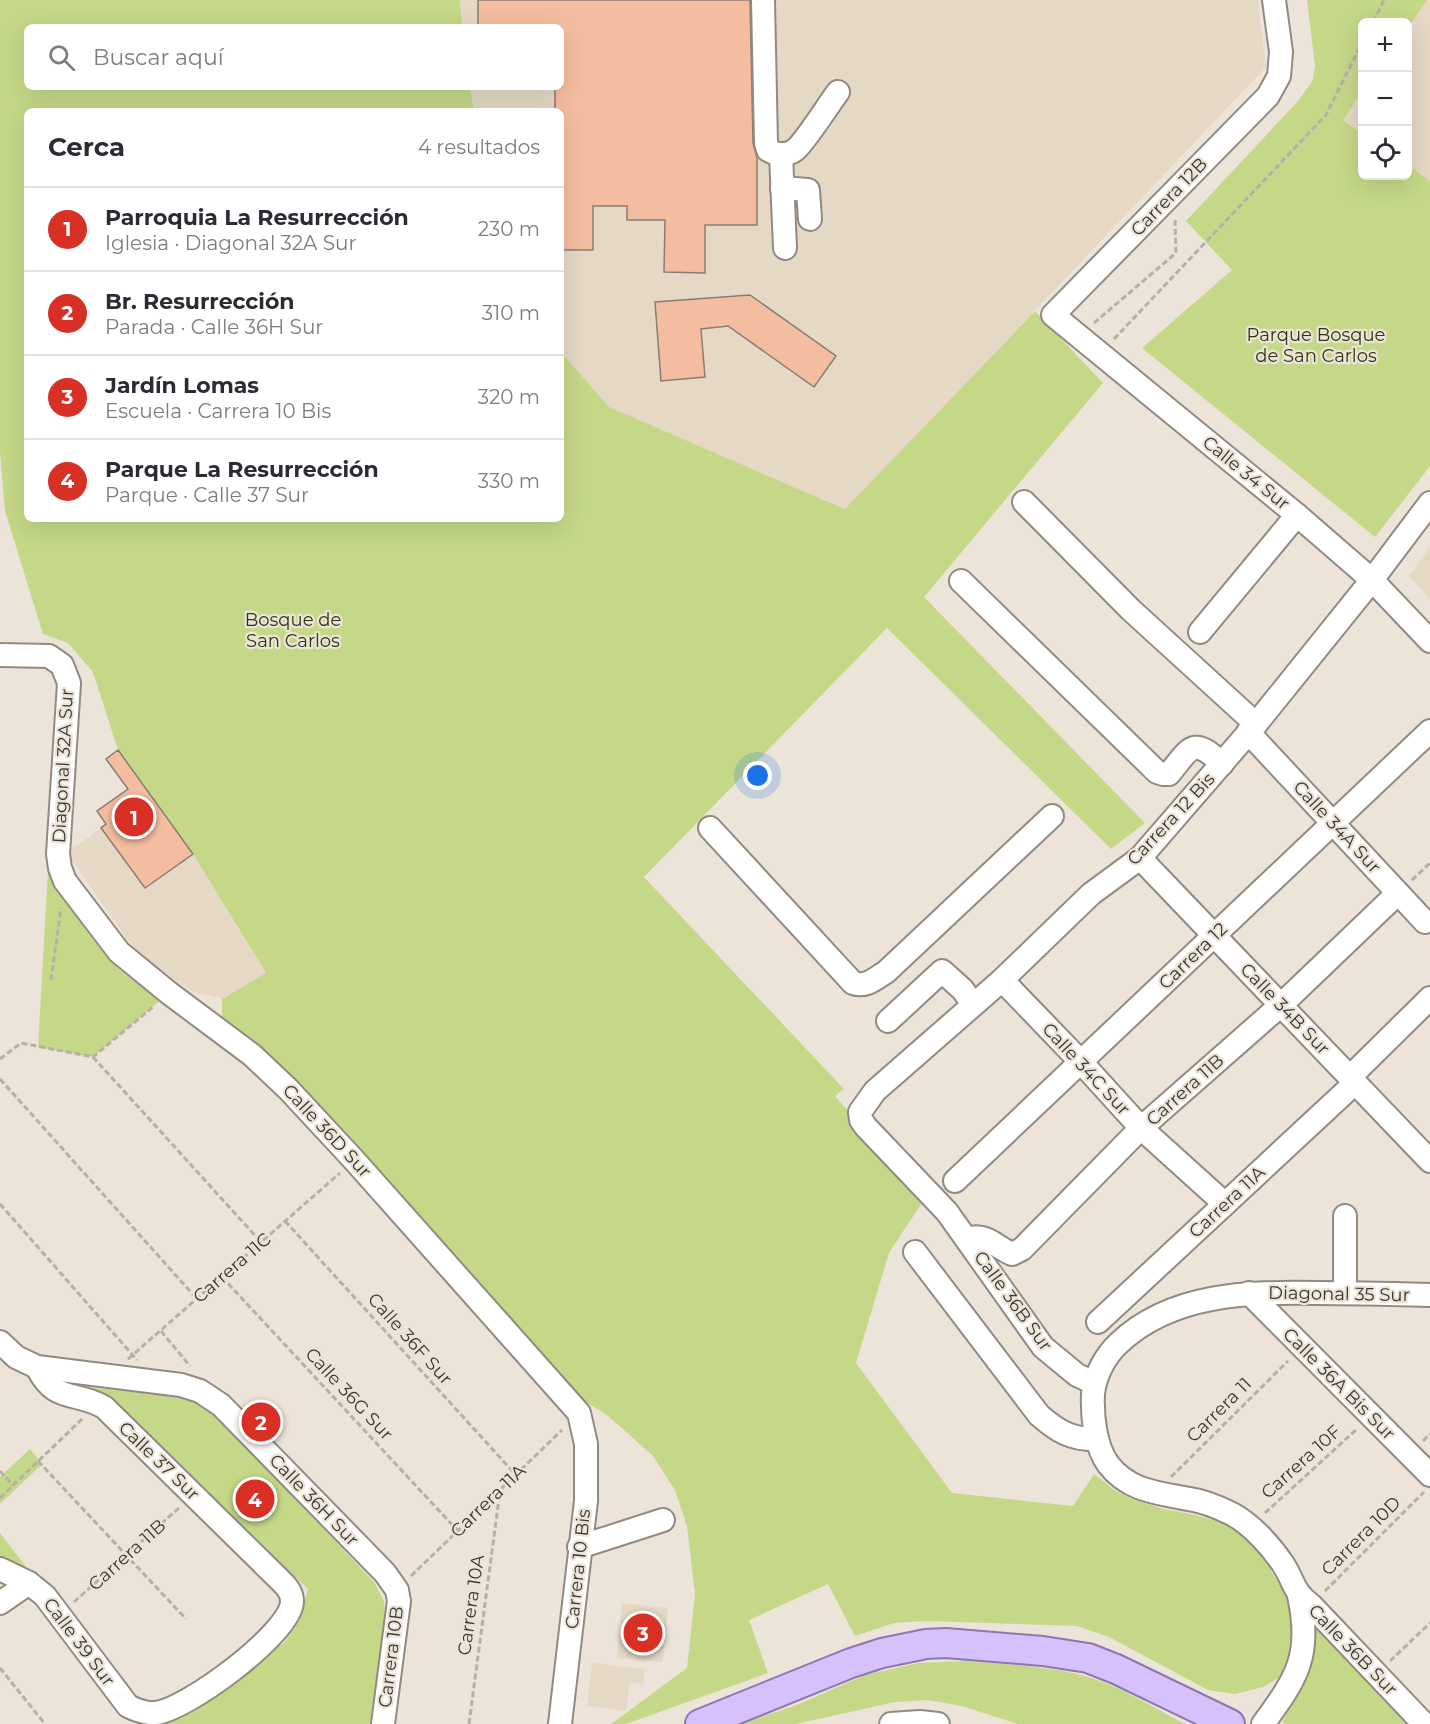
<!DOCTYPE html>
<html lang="es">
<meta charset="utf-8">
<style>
:root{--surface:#fff;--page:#f7f7f7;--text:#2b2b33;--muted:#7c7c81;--line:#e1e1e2;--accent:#d93025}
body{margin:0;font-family:Montserrat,sans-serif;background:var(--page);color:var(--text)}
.controls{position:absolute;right:18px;top:18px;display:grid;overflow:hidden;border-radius:9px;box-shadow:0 6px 24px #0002}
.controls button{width:54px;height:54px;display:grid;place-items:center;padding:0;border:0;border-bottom:2px solid var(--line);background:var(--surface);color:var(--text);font:30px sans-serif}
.you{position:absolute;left:758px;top:776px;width:21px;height:21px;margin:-15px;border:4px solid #fff;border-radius:50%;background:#1a73e8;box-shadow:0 0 0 9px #1a73e833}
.badge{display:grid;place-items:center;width:39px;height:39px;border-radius:50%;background:var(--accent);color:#fff;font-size:20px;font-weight:700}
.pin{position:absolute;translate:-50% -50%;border:3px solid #fff;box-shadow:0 2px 6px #0006}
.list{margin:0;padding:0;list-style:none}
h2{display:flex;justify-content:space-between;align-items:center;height:78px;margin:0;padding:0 24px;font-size:26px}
h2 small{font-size:20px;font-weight:400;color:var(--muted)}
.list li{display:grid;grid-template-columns:39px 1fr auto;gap:18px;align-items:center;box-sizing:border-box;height:84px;padding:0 24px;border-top:2px solid var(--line)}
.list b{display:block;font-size:22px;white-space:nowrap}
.list p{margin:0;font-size:20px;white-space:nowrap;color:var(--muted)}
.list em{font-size:20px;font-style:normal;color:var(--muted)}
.icon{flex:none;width:33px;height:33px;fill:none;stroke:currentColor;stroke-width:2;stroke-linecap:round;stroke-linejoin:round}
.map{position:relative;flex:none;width:1430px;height:1724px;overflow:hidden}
.search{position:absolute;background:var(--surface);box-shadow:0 6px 24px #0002;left:24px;top:24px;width:540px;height:66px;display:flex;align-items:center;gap:15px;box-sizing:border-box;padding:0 21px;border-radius:9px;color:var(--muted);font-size:22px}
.panel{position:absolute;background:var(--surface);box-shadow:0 6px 24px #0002;left:24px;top:108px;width:540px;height:414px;border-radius:9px}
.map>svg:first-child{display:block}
.built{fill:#e5d9c6}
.green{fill:#c4d888}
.building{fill:#f4bda0;stroke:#897c76;stroke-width:1.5}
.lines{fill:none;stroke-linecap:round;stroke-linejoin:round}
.minor-casing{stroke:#928a80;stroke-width:26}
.major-casing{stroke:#8d76b3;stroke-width:32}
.path{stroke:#b6b0a6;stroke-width:3;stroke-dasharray:6 3;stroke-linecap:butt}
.minor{stroke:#fff;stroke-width:22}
.major{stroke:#d6c1fb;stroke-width:28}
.labels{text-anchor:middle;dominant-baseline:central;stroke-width:4.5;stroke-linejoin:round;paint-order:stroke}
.street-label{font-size:18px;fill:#3a3732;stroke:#ece4d8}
.park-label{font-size:18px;fill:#2e370f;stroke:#ece4d8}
</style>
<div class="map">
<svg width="1430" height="1724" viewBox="0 0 1430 1724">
<rect width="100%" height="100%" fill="#ece4d8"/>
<g class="built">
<path d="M460,0H1258L1266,67L846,509L608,407L561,352V111H474L470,87H561V27H462Z"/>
<path d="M1427,0H1430V181L1408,165V28Z"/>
<path d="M1362,92V134L1342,121Z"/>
<path d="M1430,547V599L1409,576Z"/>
<path d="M101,828L145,888L193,854L266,974L222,999L191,991L148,962L129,942L67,853Z"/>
<path d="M622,1603L668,1608L663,1662L617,1658Z"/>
<path d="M592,1663L645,1669L643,1684L630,1682L626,1711L587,1706Z"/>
</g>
<g class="green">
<path d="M0,0H460L462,27H27V87H470L474,111H27V519H561V352L609,407L845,509L1035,311L1103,383L924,597L1145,823L1111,849L887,628L644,877L844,1089L835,1096L925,1198L889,1253L856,1363L952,1493L1073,1506L1094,1474L1114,1490L1132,1499L1163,1509L1195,1515L1223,1523L1255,1544L1288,1599L1294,1621L1292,1651L1280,1677L1263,1687L1235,1694L1208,1690L1109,1637L1077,1626L927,1621L894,1623L855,1636L828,1584L749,1620L768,1673L626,1724H611L687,1668L695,1594L687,1526L675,1490L653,1456L607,1415L578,1397L222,1018V999L266,973L193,854L118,750L93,672L68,643L43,634L5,511L0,452Z"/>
<path d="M1307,0H1427L1408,28V22H1362V92L1343,120L1362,134V176H1408V165L1430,181V466L1375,537L1142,348L1232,270L1186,221L1299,100L1313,80L1315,65Z"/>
<path d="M48,871C72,907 94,949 127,976C138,985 151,991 163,998L93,1057L38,1047Z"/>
<path d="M90,1388L171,1393L203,1402L374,1582L384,1601L385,1619L370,1724H160L284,1643L299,1620L308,1589L114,1401Z"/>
<path d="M30,1449L42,1464L0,1504V1477Z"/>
<path d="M0,1533L26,1567L0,1585Z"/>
<path d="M1316,1617L1413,1724H1286L1282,1722L1300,1689L1310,1659Z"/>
<path d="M966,1661C1003,1664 1050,1666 1085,1676C1120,1686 1153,1707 1185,1724H1018L962,1706L928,1700L895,1702L796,1724H741L799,1704L865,1675L918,1663Z"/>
</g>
<g class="building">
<path d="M478,0H750L753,143L757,158V225H705V273L664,272L665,220H627V206H593V250H561V111H555V87H561V27H478Z"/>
<path d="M750,295L836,356L814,387L728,326L701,329L705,377L661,381L655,302Z"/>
<path d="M118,750L193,854L145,888L101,828L106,824L97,811L128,789L106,759Z"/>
</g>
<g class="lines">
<g class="minor-casing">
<g id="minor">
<path d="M763,0L766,143L768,150C776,155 787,156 795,150C806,141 828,105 838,92"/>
<path d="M1274,0L1281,52L1279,76L1268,96L1053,315L1297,515L1372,580L1430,641"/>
<path d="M781,154L785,248"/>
<path d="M782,188L808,190L810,219"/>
<path d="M1024,502L1131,610L1256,724"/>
<path d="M961,581L1157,772L1163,774H1169C1191,747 1193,736 1222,764"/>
<path d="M1200,632L1297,515"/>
<path d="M0,655L49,656L62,665L69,683L58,854L60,868L65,881L119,952L169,993L252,1055L288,1089L354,1160L579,1413L586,1444V1501L560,1724"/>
<path d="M1248,732L1425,922"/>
<path d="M710,828L853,983C866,988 876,978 886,972L1052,816"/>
<path d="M1140,858L1430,1161"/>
<path d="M1002,980L1081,1062L1141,1128L1225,1204"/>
<path d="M888,1021L942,971L963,990L973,1005"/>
<path d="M1350,1077L1430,998"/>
<path d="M955,1181L1430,731"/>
<path d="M967,1239C985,1232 996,1247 1012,1254L1022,1249L1141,1128L1281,1005L1398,893"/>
<path d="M915,1252L1039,1415C1057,1431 1072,1440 1097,1439"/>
<path d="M1249,1293L1430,1475"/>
<path d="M1345,1293V1216"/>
<path d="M1098,1322L1355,1083"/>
<path d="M0,1342L16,1357L37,1367L181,1385L200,1391L221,1405L385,1573L397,1590L399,1601L383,1724"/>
<path d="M1094,1383L1077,1375L1043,1347L947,1212L866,1127L861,1120L860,1112L875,1091L1002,980L1091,894L1140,858L1256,724L1372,580L1430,503"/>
<path d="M579,1547L663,1520"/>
<path d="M0,1569L29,1583L45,1596L128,1706C136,1710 145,1714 155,1713C185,1711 290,1634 292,1602C292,1593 288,1588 282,1582L104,1407C74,1390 55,1404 37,1367"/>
<path d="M0,1603L29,1583"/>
<path d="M891,1724L920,1722L938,1724"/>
<path d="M1263,1724C1297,1678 1312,1655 1299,1596"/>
<path d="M1424,1724L1311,1605C1293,1592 1294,1581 1283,1564C1271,1546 1251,1524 1232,1514C1218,1507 1204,1501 1189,1499C1158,1493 1128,1491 1108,1464C1095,1446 1092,1416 1093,1394C1095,1375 1105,1356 1119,1343C1172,1293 1248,1292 1316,1293C1354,1293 1392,1294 1430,1295"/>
</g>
</g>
<g class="major-casing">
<path id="major" d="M700,1724L851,1663L882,1653L926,1644L946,1643L1043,1651L1088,1658L1116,1669L1230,1724"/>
</g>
<g class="path">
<path d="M1373,22L1384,0"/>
<path d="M1094,323L1176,253L1175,222L1177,218"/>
<path d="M1114,339L1326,115L1362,43"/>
<path d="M1412,880L1430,863"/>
<path d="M51,980L61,908"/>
<path d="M93,1057L261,1242"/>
<path d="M0,1059L21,1043L93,1057L154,1006"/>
<path d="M0,1079L197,1299"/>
<path d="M0,1204L137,1360"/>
<path d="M285,1221L515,1474"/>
<path d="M222,1277L457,1530"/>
<path d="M161,1331L190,1366"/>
<path d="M128,1359L340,1173"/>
<path d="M1423,1441L1430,1434"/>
<path d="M38,1461L186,1619"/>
<path d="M0,1471L13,1485"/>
<path d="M1171,1477L1288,1361"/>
<path d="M0,1498L82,1419"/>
<path d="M1265,1513L1357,1429"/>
<path d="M411,1576L562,1430"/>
<path d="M1325,1591L1424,1492"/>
<path d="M74,1602L179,1508"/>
<path d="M1390,1661L1430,1623"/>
<path d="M0,1668L45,1724"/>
<path d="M469,1724L500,1491"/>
</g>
<use href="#minor" class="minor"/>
<use href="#major" class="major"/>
</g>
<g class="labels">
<g class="street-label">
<text transform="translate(1169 197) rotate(-46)">Carrera 12B</text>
<text transform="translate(1246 473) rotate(39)">Calle 34 Sur</text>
<text transform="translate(63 766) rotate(-87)">Diagonal 32A Sur</text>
<text transform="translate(1171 819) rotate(-47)">Carrera 12 Bis</text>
<text transform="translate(1337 827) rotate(47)">Calle 34A Sur</text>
<text transform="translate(1193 956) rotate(-44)">Carrera 12</text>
<text transform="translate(1285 1009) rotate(46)">Calle 34B Sur</text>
<text transform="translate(1086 1069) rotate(47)">Calle 34C Sur</text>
<text transform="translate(1185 1090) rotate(-42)">Carrera 11B</text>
<text transform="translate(327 1131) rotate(47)">Calle 36D Sur</text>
<text transform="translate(1227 1202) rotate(-43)">Carrera 11A</text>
<text transform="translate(232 1268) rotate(-41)">Carrera 11C</text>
<text transform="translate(1339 1294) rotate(1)">Diagonal 35 Sur</text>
<text transform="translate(1013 1301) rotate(54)">Calle 36B Sur</text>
<text transform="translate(410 1339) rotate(48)">Calle 36F Sur</text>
<text transform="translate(1339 1384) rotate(45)">Calle 36A Bis Sur</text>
<text transform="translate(349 1394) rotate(47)">Calle 36G Sur</text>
<text transform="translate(1219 1410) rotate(-45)">Carrera 11</text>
<text transform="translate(159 1461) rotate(44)">Calle 37 Sur</text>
<text transform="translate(1301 1462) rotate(-42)">Carrera 10F</text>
<text transform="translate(314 1500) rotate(46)">Calle 36H Sur</text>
<text transform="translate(488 1501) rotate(-44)">Carrera 11A</text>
<text transform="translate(1361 1536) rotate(-45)">Carrera 10D</text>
<text transform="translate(127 1555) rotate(-42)">Carrera 11B</text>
<text transform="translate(578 1569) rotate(-84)">Carrera 10 Bis</text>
<text transform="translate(471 1605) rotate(-82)">Carrera 10A</text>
<text transform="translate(79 1642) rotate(53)">Calle 39 Sur</text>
<text transform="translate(1353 1650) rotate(46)">Calle 36B Sur</text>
<text transform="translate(391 1657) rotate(-83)">Carrera 10B</text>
</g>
<g class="park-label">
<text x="1316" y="335">Parque Bosque<tspan x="1316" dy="21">de San Carlos</tspan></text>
<text x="293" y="620">Bosque de<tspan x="293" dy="21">San Carlos</tspan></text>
</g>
</g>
</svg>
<div class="controls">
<button>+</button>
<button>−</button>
<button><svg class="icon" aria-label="locate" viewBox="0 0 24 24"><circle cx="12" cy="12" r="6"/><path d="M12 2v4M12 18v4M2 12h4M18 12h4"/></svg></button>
</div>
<div class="you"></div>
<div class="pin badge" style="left:134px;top:817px">1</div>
<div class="pin badge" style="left:261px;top:1422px">2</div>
<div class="pin badge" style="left:643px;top:1633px">3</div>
<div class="pin badge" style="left:255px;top:1499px">4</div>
<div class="search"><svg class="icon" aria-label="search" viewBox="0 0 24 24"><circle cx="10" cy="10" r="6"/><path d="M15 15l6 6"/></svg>Buscar aquí</div>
<section class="panel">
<h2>Cerca<small>4 resultados</small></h2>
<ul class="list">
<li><span class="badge">1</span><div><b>Parroquia La Resurrección</b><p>Iglesia · Diagonal 32A Sur</p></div><em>230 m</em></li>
<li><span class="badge">2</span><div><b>Br. Resurrección</b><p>Parada · Calle 36H Sur</p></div><em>310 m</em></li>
<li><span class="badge">3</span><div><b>Jardín Lomas</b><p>Escuela · Carrera 10 Bis</p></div><em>320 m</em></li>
<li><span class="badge">4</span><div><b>Parque La Resurrección</b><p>Parque · Calle 37 Sur</p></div><em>330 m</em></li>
</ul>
</section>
</div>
